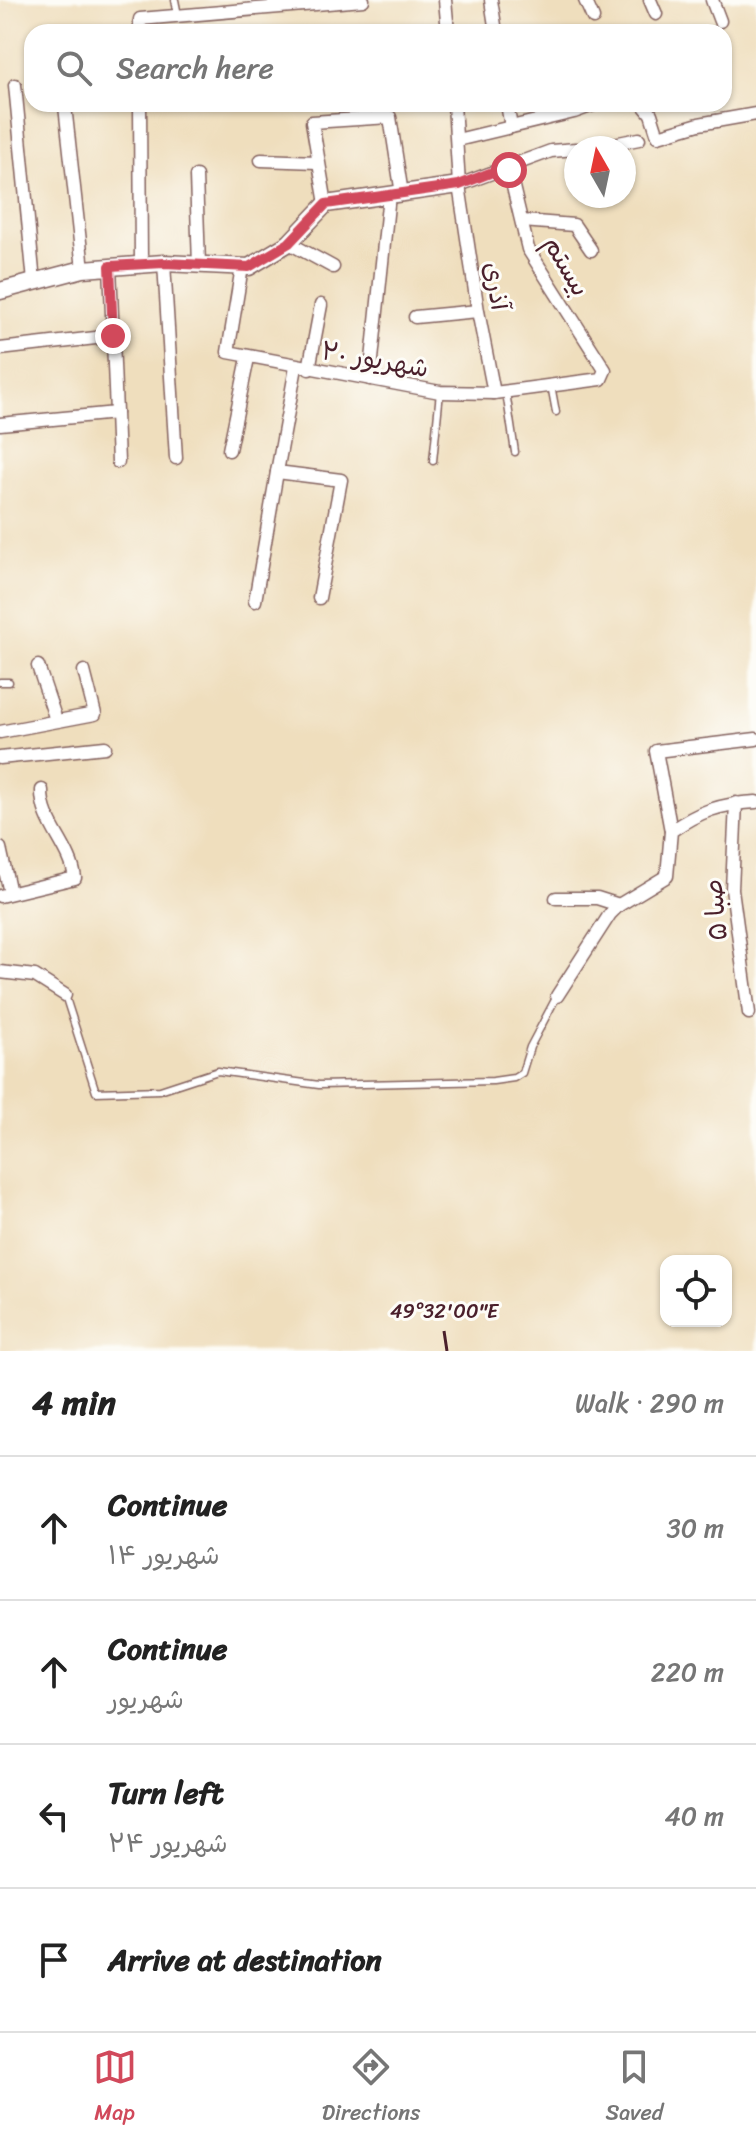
<!DOCTYPE html>
<meta charset="utf-8">
<style>
:root{--surface:#fff;--page:#f6f6f6;--text:#222;--muted:#767676;--line:#e0e0e0;--accent:#d1495b}
body{margin:0;font-family:Sriracha,"Playpen Sans Arabic",sans-serif;background:var(--page);color:var(--text)}
.controls{position:absolute;right:24px;bottom:24px;display:grid;overflow:hidden;border-radius:16px;box-shadow:0 2px 6px #0004}
.controls button{width:72px;height:72px;display:grid;place-items:center;padding:0;border:0;border-bottom:2px solid var(--line);background:var(--surface);color:var(--text);font:40px sans-serif}
.compass{position:absolute;left:564px;top:136px;width:72px;height:72px;border-radius:50%;background:var(--surface);box-shadow:0 2px 6px #0004;rotate:351deg}
.stop{position:absolute;width:24px;height:24px;margin:-18px;border:6px solid #d1495b;border-radius:50%;background:#fff}
.stop.end{background:#d1495b;border-color:#fff;box-shadow:0 2px 8px #0008}
.list{margin:0;padding:0;list-style:none}
h2{display:flex;justify-content:space-between;align-items:center;height:104px;margin:0;padding:0 32px;font-size:34px}
h2 small{font-size:26px;font-weight:400;color:var(--muted)}
.list li{display:grid;grid-template-columns:52px 1fr auto;gap:24px;align-items:center;box-sizing:border-box;height:144px;padding:0 32px;border-top:2px solid var(--line)}
.list b{display:block;font-size:30px;white-space:nowrap}
.list p{margin:0;font-size:26px;white-space:nowrap;color:var(--muted)}
.list em{font-size:26px;font-style:normal;color:var(--muted)}
.icon{flex:none;width:44px;height:44px;fill:none;stroke:currentColor;stroke-width:2;stroke-linecap:round;stroke-linejoin:round}
.map{position:relative;flex:none;width:756px;height:1351px;overflow:hidden}
.search{position:absolute;background:var(--surface);box-shadow:0 2px 6px #0004;left:24px;right:24px;top:24px;height:88px;display:flex;align-items:center;gap:20px;box-sizing:border-box;padding:0 28px;border-radius:24px;color:var(--muted);font-size:30px}
.sheet{height:680px;background:var(--surface)}
nav{display:flex;justify-content:space-around;align-items:center;box-sizing:border-box;height:112px;border-top:2px solid var(--line);background:var(--surface);font-size:22px;color:var(--muted)}
nav a{display:grid;justify-items:center;gap:4px}
nav .on{color:var(--accent)}
.map>svg:first-child{display:block}
.lines{fill:none;stroke-linecap:round;stroke-linejoin:round}
.service-casing{stroke:#84625e;stroke-width:9}
.minor-casing{stroke:#84625e;stroke-width:15}
.tertiary-casing{stroke:#84625e;stroke-width:19}
.service{stroke:#fff;stroke-width:6}
.minor{stroke:#fff;stroke-width:12}
.tertiary{stroke:#fff;stroke-width:16}
.route{stroke:#d1495b;stroke-width:10}
.ticks{fill:none;stroke:#4a1f2b;stroke-width:3}
.labels{text-anchor:middle;dominant-baseline:central;stroke-width:6;stroke-linejoin:round;paint-order:stroke}
.street-label{font-size:26px;fill:#4a1f2b;stroke:#fdfcf7}
.ticks-label{font-size:20px;text-anchor:middle;fill:#4a1f2b;stroke:#fdfcf7;stroke-width:6;stroke-linejoin:round;paint-order:stroke}
</style>
<div class="map">
<svg width="756" height="1351" viewBox="0 0 756 1351">
<rect width="100%" height="100%" fill="#fdfcf7"/>
<filter id="ink" filterUnits="userSpaceOnUse"><feTurbulence type="fractalNoise" baseFrequency=".0125" numOctaves="2"/><feDisplacementMap in="SourceGraphic" scale="16" xChannelSelector="R" yChannelSelector="G"/><feConvolveMatrix kernelMatrix="1 2 1 2 8 2 1 2 1" color-interpolation-filters="sRGB"/></filter>
<filter id="wash" filterUnits="userSpaceOnUse"><feTurbulence type="fractalNoise" baseFrequency=".006" numOctaves="4" result="noise"/><feDisplacementMap in="SourceGraphic" scale="32" xChannelSelector="R" yChannelSelector="G"/><feGaussianBlur stdDeviation="1.8" result="paint"/><feColorMatrix in="noise" values="0 0 0 0 0 0 0 0 0 0 0 0 0 0 0 0 0 1.4 0 .05"/><feComposite in="paint" operator="in"/></filter>
<g filter="url(#wash)">
<rect width="100%" height="100%" fill="#efdebd"/>
</g>
<g filter="url(#ink)">
<g class="lines">
<g class="service-casing">
<g id="service">
<path d="M175,0L178,15"/>
<path d="M551,385L556,412"/>
<path d="M506,392L515,452"/>
<path d="M433,461L440,392"/>
<path d="M0,682H9"/>
<path d="M65,995L96,1092L160,1090L218,1071L319,1085L493,1081L514,1078L522,1073L530,1047L557,996"/>
</g>
</g>
<g class="minor-casing">
<g id="minor">
<path d="M445,0L448,32"/>
<path d="M491,0L496,32"/>
<path d="M585,0L593,18"/>
<path d="M650,0L656,14"/>
<path d="M712,0L720,21"/>
<path d="M140,32V19L363,0"/>
<path d="M15,85L34,282"/>
<path d="M140,104L141,264"/>
<path d="M454,104L459,185L478,311L494,393"/>
<path d="M507,104L511,127"/>
<path d="M643,104L651,114L658,136L699,124L756,114"/>
<path d="M65,106L83,269"/>
<path d="M457,140L574,112L596,104"/>
<path d="M593,148L639,139"/>
<path d="M261,160L317,162"/>
<path d="M196,176L199,265"/>
<path d="M459,185L551,151L576,149"/>
<path d="M326,204L312,122L390,117L402,194"/>
<path d="M522,221L574,225L591,250"/>
<path d="M289,243L333,267"/>
<path d="M164,263L176,458"/>
<path d="M110,266L118,462"/>
<path d="M242,267L228,352L440,392L494,393L601,379L605,370L528,249L508,166"/>
<path d="M415,317L478,311"/>
<path d="M0,349L113,336"/>
<path d="M296,367L277,472L341,480L319,598"/>
<path d="M309,369L321,305"/>
<path d="M370,379L389,195"/>
<path d="M0,424L116,413"/>
<path d="M229,450L248,358"/>
<path d="M255,601L277,472"/>
<path d="M38,666L56,720"/>
<path d="M0,732L95,714L84,671"/>
<path d="M0,758L105,747"/>
<path d="M736,803L732,889L749,1013"/>
<path d="M671,831L656,751L756,739"/>
<path d="M0,848L10,893"/>
<path d="M0,896L75,878C71,846 41,823 42,790"/>
<path d="M556,898H597L619,905"/>
<path d="M0,972L35,976L65,995"/>
<path d="M557,996L610,914L619,905L667,876L671,831C700,811 720,804 756,802"/>
</g>
</g>
<g class="tertiary-casing">
<path id="tertiary" d="M0,291L83,269L164,263L249,267L289,243L326,204L459,185"/>
</g>
<use href="#service" class="service"/>
<use href="#minor" class="minor"/>
<use href="#tertiary" class="tertiary"/>
</g>
</g>
<g class="lines" filter="url(#ink)">
<path class="route" d="M113,336L110,266L164,263L249,267L289,243L326,204L459,185L508,166L509,170"/>
</g>
<path class="ticks" d="M444,1331L447,1351"/>
<g class="labels">
<g class="street-label">
<text transform="translate(567 266) rotate(60)">بیستم</text>
<text transform="translate(497 286) rotate(81)">آذری</text>
<text transform="translate(375 359) rotate(10)">شهریور ۲۰</text>
<text transform="translate(715 910) rotate(-95)">صبا ۵</text>
</g>
</g>
<g class="ticks-label">
<text x="444" y="1318">49°32'00"E</text>
</g>
</svg>
<div class="controls">
<button><svg class="icon" aria-label="locate" viewBox="0 0 24 24"><circle cx="12" cy="12" r="6"/><path d="M12 2v4M12 18v4M2 12h4M18 12h4"/></svg></button>
</div>
<svg class="compass" viewBox="-18 -18 36 36"><path d="M0-13l5 13h-10z" fill="#e53935"/><path d="M0 13l5-13h-10z" fill="#767676"/></svg>
<div class="stop" style="left:509px;top:170px"></div>
<div class="stop end" style="left:113px;top:336px"></div>
<div class="search"><svg class="icon" aria-label="search" viewBox="0 0 24 24"><circle cx="10" cy="10" r="6"/><path d="M15 15l6 6"/></svg>Search here</div>
</div>
<section class="sheet">
<h2>4 min<small>Walk · 290 m</small></h2>
<ul class="list">
<li><svg class="icon" aria-label="ahead" viewBox="0 0 24 24"><path d="M12 20V5M6 11l6-6 6 6"/></svg><div><b>Continue</b><p>شهریور ۱۴</p></div><em>30 m</em></li>
<li><svg class="icon" aria-label="ahead" viewBox="0 0 24 24"><path d="M12 20V5M6 11l6-6 6 6"/></svg><div><b>Continue</b><p>شهریور</p></div><em>220 m</em></li>
<li><svg class="icon" aria-label="left" viewBox="0 0 24 24"><path d="M17 20v-9H6M10 6l-5 5 5 5"/></svg><div><b>Turn left</b><p>شهریور ۲۴</p></div><em>40 m</em></li>
<li><svg class="icon" aria-label="arrive" viewBox="0 0 24 24"><path d="M6 21V4h12l-3 4 3 4H6"/></svg><div><b>Arrive at destination</b></div></li>
</ul>
</section>
<nav>
<a class="on"><svg class="icon" aria-label="map" viewBox="0 0 24 24"><path d="M3 6l6-2 6 2 6-2v14l-6 2-6-2-6 2zM9 4v14M15 6v14"/></svg>Map</a>
<a><svg class="icon" aria-label="directions" viewBox="0 0 24 24"><path d="M12 3l9 9-9 9-9-9zM9 14v-3h6M13 9l2 2-2 2"/></svg>Directions</a>
<a><svg class="icon" aria-label="saved" viewBox="0 0 24 24"><path d="M7 4h10v16l-5-4-5 4z"/></svg>Saved</a>
</nav>
